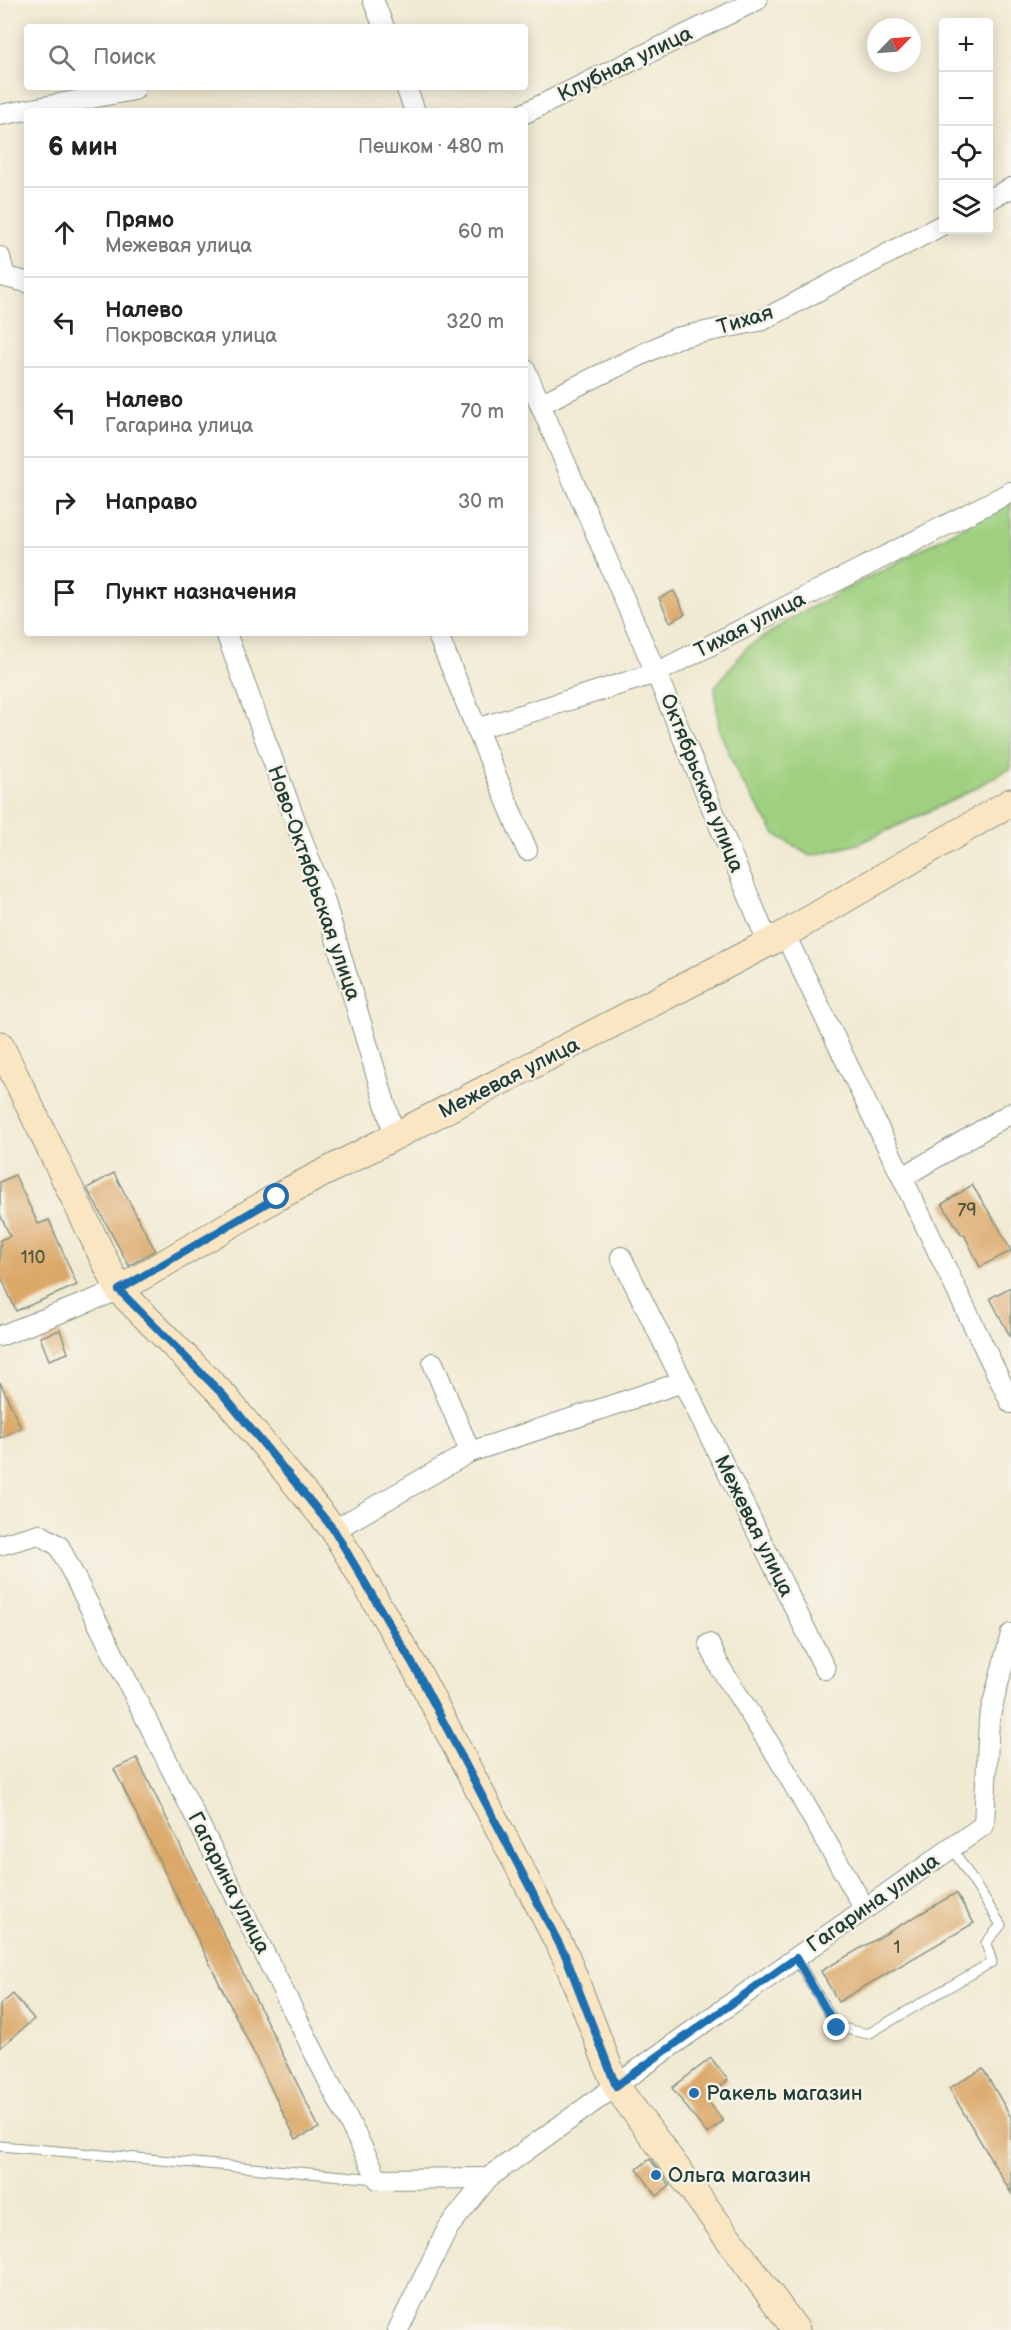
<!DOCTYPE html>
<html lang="ru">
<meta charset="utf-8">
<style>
:root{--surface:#fff;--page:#f2f2f2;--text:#222;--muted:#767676;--line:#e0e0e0}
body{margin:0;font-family:"Balsamiq Sans",sans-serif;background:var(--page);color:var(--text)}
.controls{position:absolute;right:18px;top:18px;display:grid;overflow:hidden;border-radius:6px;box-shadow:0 3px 15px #0003}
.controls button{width:54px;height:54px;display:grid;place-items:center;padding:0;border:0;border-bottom:2px solid var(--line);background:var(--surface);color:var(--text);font:30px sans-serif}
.compass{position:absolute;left:867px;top:18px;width:54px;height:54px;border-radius:50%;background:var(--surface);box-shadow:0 3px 15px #0003;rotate:65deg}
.stop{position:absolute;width:18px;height:18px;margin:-14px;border:4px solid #1f6fb2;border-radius:50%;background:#fff}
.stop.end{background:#1f6fb2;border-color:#fff;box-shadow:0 2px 6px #0008}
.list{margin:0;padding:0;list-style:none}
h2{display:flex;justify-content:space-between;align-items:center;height:78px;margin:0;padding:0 24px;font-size:26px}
h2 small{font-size:20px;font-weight:400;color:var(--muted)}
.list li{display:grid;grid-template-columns:39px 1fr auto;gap:18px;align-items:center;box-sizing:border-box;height:90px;padding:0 24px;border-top:2px solid var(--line)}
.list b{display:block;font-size:22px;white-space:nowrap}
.list p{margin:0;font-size:20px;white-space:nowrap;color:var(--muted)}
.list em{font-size:20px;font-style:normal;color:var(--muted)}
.icon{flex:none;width:33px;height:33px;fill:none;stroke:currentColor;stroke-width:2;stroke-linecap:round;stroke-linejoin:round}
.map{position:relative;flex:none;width:1011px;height:2330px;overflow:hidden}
.search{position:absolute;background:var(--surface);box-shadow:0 3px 15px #0003;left:24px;top:24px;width:504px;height:66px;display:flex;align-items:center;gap:15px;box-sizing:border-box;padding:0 21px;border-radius:6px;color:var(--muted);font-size:22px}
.panel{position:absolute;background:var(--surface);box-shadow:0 3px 15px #0003;left:24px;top:108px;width:504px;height:528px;border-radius:6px}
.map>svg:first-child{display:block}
.green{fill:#9fd07f;stroke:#5f865a;stroke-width:1.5}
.building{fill:#dba869}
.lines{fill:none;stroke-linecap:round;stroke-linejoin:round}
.lane-casing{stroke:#889484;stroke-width:11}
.street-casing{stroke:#889484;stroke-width:22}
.secondary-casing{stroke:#889484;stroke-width:29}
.lane{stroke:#fff;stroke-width:9}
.street{stroke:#fff;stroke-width:20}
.secondary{stroke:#fbe6c4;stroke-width:27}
.route{stroke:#1f6fb2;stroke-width:8}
.poi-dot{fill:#1f6fb2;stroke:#f7f3e8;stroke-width:2}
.labels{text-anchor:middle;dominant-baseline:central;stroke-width:5;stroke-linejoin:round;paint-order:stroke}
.number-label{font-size:18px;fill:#4e5841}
.street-label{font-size:21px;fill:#1f3d34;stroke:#f7f3e8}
.poi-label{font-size:21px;fill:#1f3d34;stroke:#f7f3e8;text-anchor:start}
</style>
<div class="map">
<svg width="1011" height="2330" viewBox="0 0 1011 2330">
<rect width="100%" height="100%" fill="#f7f3e8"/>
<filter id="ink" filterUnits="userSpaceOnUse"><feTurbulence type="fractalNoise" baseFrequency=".0167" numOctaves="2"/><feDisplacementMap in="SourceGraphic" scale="12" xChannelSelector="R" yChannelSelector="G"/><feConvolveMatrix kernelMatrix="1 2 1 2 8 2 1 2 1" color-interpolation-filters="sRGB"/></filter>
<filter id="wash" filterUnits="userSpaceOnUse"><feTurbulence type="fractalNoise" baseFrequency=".008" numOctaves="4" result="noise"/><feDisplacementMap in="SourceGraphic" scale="24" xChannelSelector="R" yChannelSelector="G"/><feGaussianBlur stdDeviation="1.35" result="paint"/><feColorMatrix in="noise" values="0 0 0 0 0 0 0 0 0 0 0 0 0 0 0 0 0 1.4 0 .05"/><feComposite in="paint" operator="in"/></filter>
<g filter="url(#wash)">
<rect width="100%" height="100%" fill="#f1ead3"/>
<path class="green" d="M1011,502V768L953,800L858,844L810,856L775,834L739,777L719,729L715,687L746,648L799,614Z"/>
<g id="blocks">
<g class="building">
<path d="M674,591L685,614L670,622L659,598Z"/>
<path d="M114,1173L155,1250L129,1266L87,1188Z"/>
<path d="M15,1175L38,1224L49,1220L77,1285L16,1311L0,1274V1240L10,1236L0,1214V1182Z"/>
<path d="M972,1185L998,1226L1011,1251L980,1267L964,1234L962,1235L942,1204Z"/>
<path d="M1011,1287V1338L990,1298Z"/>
<path d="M60,1330L68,1353L49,1360L40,1337Z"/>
<path d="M0,1382L21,1428L0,1438Z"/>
<path d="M137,1758L319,2128L296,2139L114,1769Z"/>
<path d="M956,1893L974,1923L838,2002L821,1971Z"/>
<path d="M13,1994L34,2019L0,2048V2005Z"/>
<path d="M711,2058L728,2080L706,2098L723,2121L707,2134L672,2088Z"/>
<path d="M983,2069L1011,2117V2193L949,2088Z"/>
<path d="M650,2159L670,2186L657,2196L637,2169Z"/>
</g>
</g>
</g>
<g filter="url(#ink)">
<use href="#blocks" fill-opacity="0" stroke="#889484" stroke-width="1.5"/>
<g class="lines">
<g class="lane-casing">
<g id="lane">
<path d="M796,1958L837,2027L868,2034L992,1962L986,1943L1001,1925L952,1848"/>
<path d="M0,2146L377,2179"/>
</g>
</g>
<g class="street-casing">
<g id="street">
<path d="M373,0L384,27"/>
<path d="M406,87L415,111"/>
<path d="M525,113L757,0"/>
<path d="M0,115L134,90"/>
<path d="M988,200L1011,188"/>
<path d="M0,257L5,277L27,282"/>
<path d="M525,369L656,673L764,933L788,941L1011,1403"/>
<path d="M540,404L676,338L763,320L944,224"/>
<path d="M226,633L324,899L395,1137"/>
<path d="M437,633L527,850"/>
<path d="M476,729L656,673L1011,492"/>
<path d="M903,1177L1011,1113"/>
<path d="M621,1257L825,1669"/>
<path d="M0,1336L119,1290"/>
<path d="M433,1363L470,1452"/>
<path d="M334,1530L470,1452L683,1382"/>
<path d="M0,1545L39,1534L59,1546L378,2179L488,2178"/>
<path d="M709,1644L721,1669L776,1754L865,1909"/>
<path d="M398,2330L448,2228L488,2178L667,2049L984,1825L989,1719L1011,1634"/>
</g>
</g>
<g class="secondary-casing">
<g id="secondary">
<path d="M0,1045L119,1290L224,1396L334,1530L418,1673L566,1957L616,2086L796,2330"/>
<path d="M119,1290L277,1197L778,938L1011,802"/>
</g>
</g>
<use href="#lane" class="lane"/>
<use href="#street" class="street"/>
<use href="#secondary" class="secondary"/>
</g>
</g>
<g class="lines" filter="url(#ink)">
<path class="route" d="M277,1197L119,1290L224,1396L334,1530L418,1673L566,1957L616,2086L796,1958L837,2028"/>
</g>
<g class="poi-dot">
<circle cx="694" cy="2093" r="6"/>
<circle cx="656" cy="2175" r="6"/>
</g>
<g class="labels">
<g class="number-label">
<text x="967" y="1210">79</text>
<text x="33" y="1257">110</text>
<text x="897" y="1947">1</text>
</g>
<g class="street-label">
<text transform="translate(625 64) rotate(-26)">Клубная улица</text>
<text transform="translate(745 320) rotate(-17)">Тихая</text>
<text transform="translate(750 625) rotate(-27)">Тихая улица</text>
<text transform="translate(702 783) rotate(68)">Октябрьская улица</text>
<text transform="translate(314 883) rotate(71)">Ново-Октябрьская улица</text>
<text transform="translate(509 1078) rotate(-27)">Межевая улица</text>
<text transform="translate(754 1526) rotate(64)">Межевая улица</text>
<text transform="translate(229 1883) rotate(63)">Гагарина улица</text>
<text transform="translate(873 1903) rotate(-35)">Гагарина улица</text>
</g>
<g class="poi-label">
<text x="706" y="2093">Ракель магазин</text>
<text x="668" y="2175">Ольга магазин</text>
</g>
</g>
</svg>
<div class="controls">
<button>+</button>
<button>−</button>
<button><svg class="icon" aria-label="locate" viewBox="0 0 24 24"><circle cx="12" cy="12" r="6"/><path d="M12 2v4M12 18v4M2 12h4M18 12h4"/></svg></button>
<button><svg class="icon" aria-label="layers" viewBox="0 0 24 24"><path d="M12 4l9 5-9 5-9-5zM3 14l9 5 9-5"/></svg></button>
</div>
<svg class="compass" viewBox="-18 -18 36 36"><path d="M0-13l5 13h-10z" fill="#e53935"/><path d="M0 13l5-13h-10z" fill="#767676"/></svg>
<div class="stop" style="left:277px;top:1197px"></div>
<div class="stop end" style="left:837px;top:2028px"></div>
<div class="search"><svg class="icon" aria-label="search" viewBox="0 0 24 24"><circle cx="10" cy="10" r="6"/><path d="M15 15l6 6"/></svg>Поиск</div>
<section class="panel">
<h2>6 мин<small>Пешком · 480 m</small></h2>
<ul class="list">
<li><svg class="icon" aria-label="ahead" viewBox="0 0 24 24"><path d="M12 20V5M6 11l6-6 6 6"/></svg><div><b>Прямо</b><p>Межевая улица</p></div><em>60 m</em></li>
<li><svg class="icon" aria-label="left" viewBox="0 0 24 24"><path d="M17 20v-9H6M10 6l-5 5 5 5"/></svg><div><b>Налево</b><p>Покровская улица</p></div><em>320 m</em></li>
<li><svg class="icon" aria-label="left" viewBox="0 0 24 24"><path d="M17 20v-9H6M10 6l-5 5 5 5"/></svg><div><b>Налево</b><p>Гагарина улица</p></div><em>70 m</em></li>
<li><svg class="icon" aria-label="right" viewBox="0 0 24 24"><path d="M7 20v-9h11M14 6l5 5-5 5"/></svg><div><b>Направо</b></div><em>30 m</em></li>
<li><svg class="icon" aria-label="arrive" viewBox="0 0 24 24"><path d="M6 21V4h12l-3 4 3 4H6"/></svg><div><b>Пункт назначения</b></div></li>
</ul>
</section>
</div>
